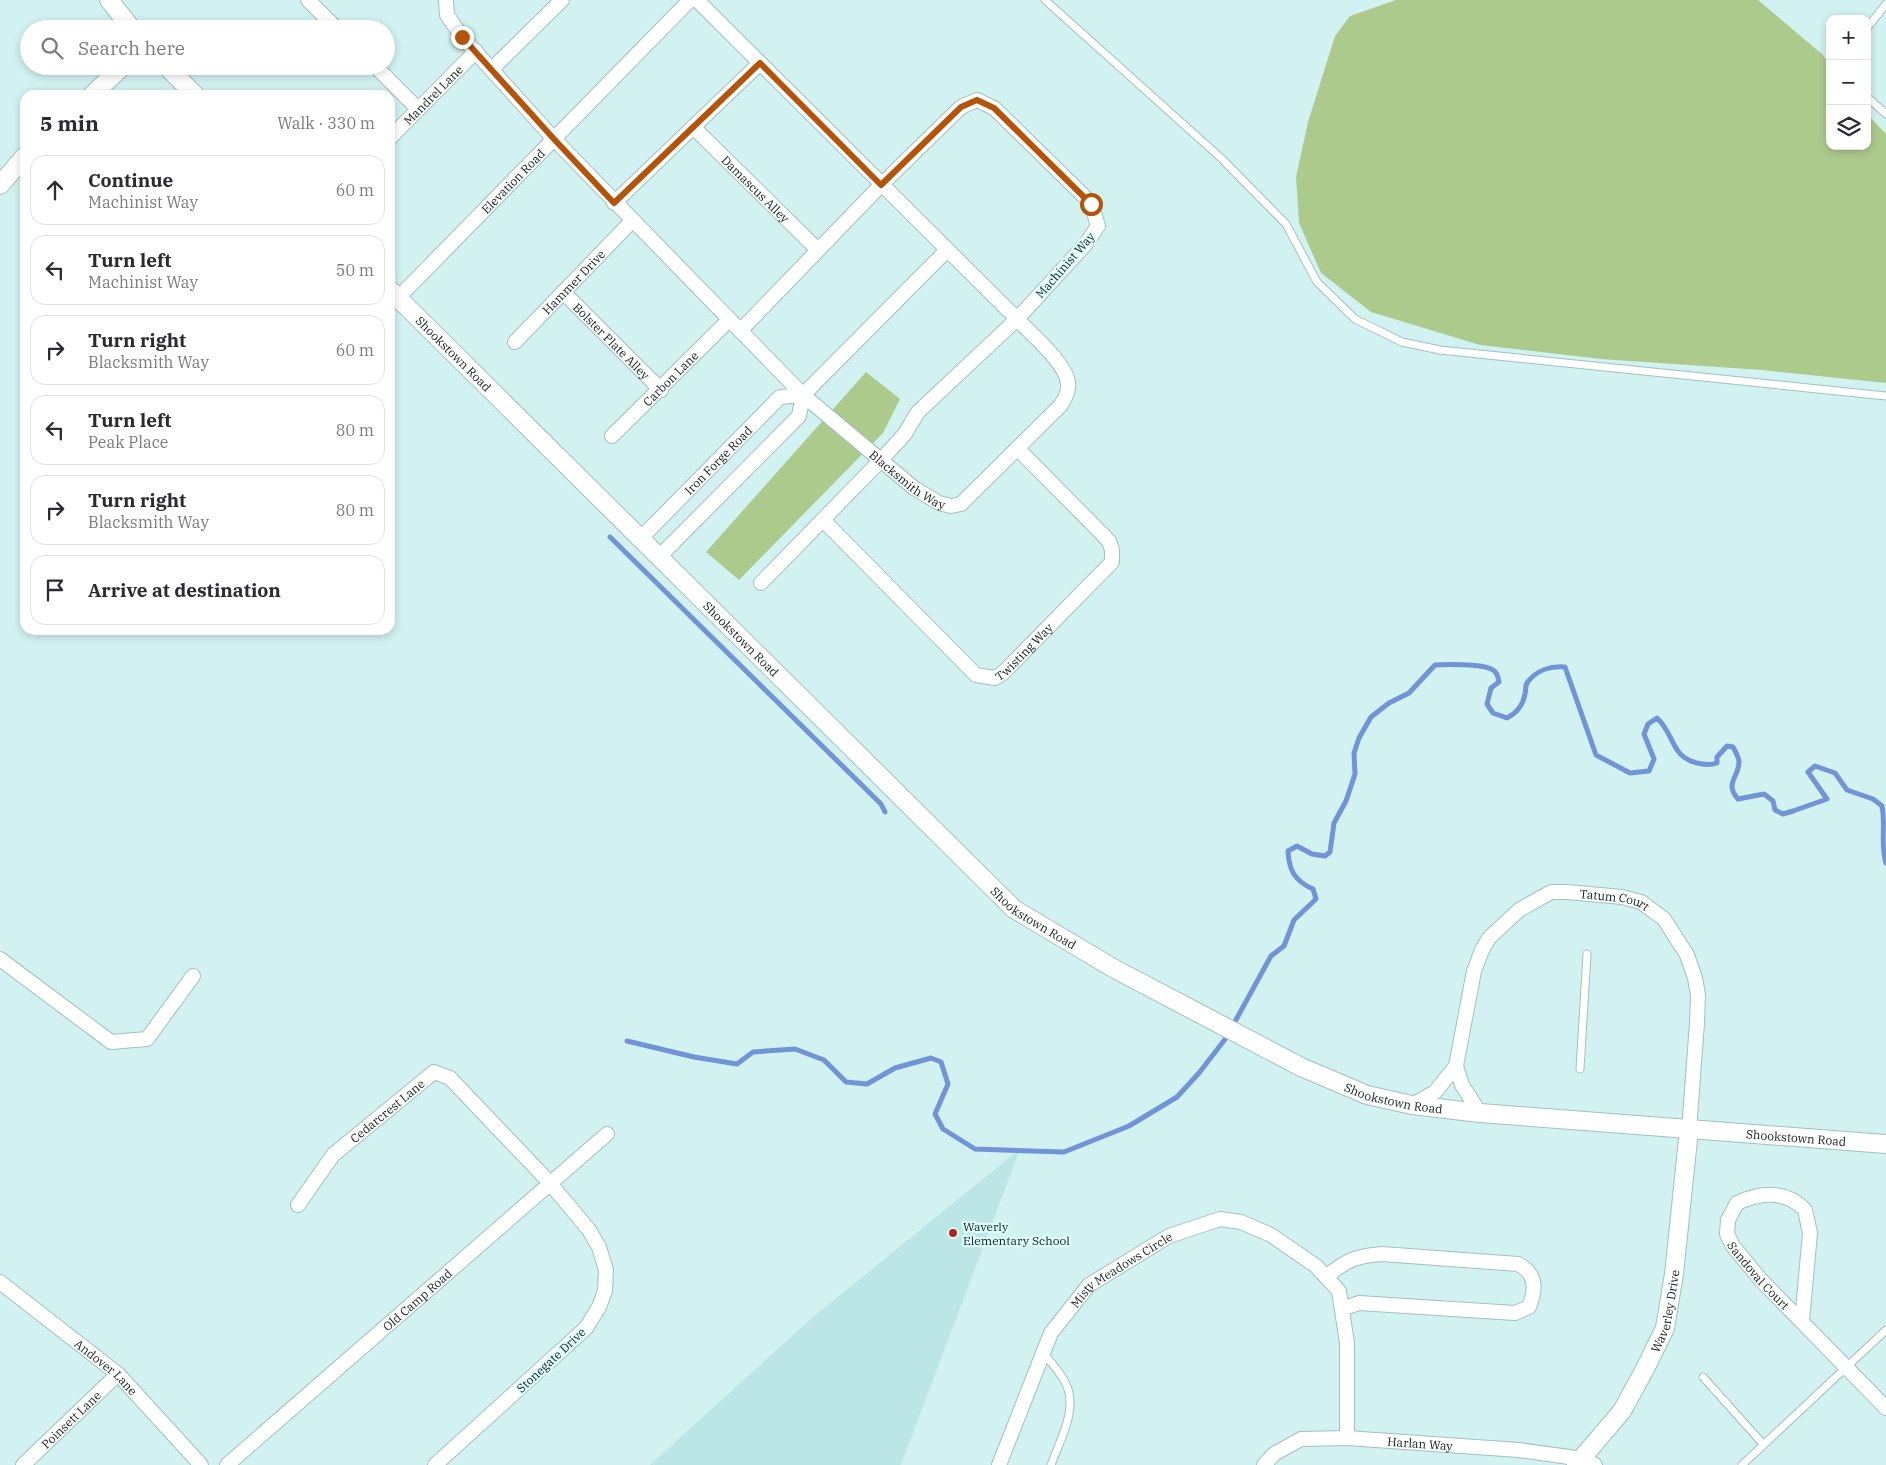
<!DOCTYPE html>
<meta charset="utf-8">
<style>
:root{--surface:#fff;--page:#f7f7f7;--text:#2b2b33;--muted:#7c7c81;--line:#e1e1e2}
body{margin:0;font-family:"IBM Plex Serif",serif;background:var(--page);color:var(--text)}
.controls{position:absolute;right:15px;top:15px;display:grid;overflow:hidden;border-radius:10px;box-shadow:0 2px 8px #0003}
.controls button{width:45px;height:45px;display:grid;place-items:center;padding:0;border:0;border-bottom:1px solid var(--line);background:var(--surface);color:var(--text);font:25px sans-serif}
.stop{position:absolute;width:15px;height:15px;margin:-11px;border:4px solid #b45309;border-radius:50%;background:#fff}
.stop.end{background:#b45309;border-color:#fff;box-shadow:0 1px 5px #0008}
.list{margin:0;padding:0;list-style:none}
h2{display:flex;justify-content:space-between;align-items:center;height:65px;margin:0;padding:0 20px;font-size:21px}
h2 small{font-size:16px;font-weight:400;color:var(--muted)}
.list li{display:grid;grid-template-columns:32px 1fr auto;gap:15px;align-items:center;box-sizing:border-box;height:70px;margin:0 10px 10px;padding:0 10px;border:1px solid var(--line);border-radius:15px}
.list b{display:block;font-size:19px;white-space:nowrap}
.list p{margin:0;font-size:16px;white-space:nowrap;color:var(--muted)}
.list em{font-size:16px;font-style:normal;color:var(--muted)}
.icon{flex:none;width:28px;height:28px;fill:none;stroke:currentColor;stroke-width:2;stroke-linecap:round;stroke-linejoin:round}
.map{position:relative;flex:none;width:1886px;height:1465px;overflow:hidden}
.search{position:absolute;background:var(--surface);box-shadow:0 2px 8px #0003;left:20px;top:20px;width:375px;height:55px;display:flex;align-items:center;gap:12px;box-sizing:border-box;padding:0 18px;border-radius:28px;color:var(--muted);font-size:19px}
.panel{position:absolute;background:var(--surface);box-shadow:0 2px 8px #0003;left:20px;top:90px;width:375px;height:545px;border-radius:15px}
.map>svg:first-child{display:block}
.built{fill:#bce6e5}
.green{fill:#adca8d}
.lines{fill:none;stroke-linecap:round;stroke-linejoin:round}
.stream{stroke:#7094d7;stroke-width:5}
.service-casing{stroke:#a1c0c0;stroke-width:9}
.minor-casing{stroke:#a1c0c0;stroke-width:16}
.tertiary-casing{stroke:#a1c0c0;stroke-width:20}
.service{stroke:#fff;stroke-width:7}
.minor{stroke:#fff;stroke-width:14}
.tertiary{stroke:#fff;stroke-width:18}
.route{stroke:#b45309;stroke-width:6}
.poi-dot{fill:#b1221a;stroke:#defffe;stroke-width:2}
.labels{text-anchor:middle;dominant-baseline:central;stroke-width:4.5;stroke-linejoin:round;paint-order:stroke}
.street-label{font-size:12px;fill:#121f1e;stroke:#defffe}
.poi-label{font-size:12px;fill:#121f1e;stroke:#defffe;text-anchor:start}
</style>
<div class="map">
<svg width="1886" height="1465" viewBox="0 0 1886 1465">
<rect width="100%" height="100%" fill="#d1f2f1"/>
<path class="built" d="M1020,1149L901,1465H650L813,1317Z"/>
<g class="green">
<path d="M1396,0H1758L1823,55L1830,66V146H1867V114L1886,134V383L1762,370L1601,359L1480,345L1371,312L1321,273L1299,223L1296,177L1308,122L1335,36L1350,16Z"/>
<path d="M866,372L900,399L883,433L739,580L706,552Z"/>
</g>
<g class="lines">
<g class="stream">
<path d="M610,537L881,804L885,812"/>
<path d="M627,1041L694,1057L737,1064L753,1052L795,1049L824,1060L846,1082L867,1084L895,1068L931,1058L941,1062L948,1084L935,1114L943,1129L975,1149L1064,1152L1129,1126L1177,1097L1199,1073L1226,1038L1271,956L1284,946L1294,920L1316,899L1313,889C1295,881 1289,871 1288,851L1297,846L1312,854L1325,856L1330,852L1334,823L1346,801L1355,774L1354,753L1359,738L1371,717L1389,703L1409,693L1435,665C1446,664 1482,664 1491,669C1497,671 1498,677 1499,682L1491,688L1487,704L1493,713L1507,718C1517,713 1523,706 1525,694C1526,691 1525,686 1527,683C1536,670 1551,666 1565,667L1596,755L1630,773L1649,771L1654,759L1644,734L1648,724L1657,718C1668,728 1670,740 1678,751C1685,762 1705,767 1717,763V757L1727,746L1733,747C1735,751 1739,757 1739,762C1739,777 1724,783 1738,799L1764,794L1773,801L1775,810L1783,814L1793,811L1827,799L1808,772L1815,766L1835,773L1847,790L1873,799L1882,806C1886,828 1880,843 1886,863"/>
</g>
<g class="service-casing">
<g id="service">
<path d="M1045,0L1221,158L1286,224L1317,282L1355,319L1402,342L1440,350L1886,396"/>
<path d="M1867,28L1886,4"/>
<path d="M1867,97L1886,114"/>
<path d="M1580,1069L1587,954"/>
<path d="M1043,1353C1051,1362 1061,1373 1066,1384C1078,1410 1060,1440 1051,1465"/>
<path d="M1703,1377L1763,1444"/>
<path d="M1742,1465L1886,1330"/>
</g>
</g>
<g class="minor-casing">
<g id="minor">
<path d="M308,0L337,29"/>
<path id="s1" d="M446,0L447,15L462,37L553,138L803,395L914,488L939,503L951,506L961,504L1061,405C1065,398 1069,392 1068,383C1066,363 1031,334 1017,319L697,0"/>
<path d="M375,66L418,109"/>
<path d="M492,69L562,0"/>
<path id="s2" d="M693,127L818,250"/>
<path id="s3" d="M390,138L476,51"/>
<path d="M614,203L760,63"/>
<path id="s4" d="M563,292L661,390"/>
<path id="s5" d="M398,298L690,0"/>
<path d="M740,331L881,185L961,107L977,100L994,108L1091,203L1098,226L1085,245L1017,319L918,412L904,435L881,460L761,583"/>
<path id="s6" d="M515,342L632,221"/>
<path id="s7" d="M612,436L729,320"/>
<path id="s8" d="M823,520L976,675L995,678L1003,673L1112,562V550L1109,541L1018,449"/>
<path id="s9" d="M640,539L780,397L803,395"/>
<path d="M658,558L799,416L803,395L947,250"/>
<path d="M0,959L111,1042L147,1039L193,976"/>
<path d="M1456,1066L1462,1085L1480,1113"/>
<path id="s10" d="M1412,1105L1435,1092L1456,1066L1474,971L1482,950L1489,938L1519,910L1551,892H1567L1622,897L1641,902L1664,919L1687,955L1695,978L1698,995L1697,1023L1689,1130"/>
<path id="s11" d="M298,1205L333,1155L434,1072L450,1078L549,1182L589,1230L599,1247L606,1270L605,1291L599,1307L586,1328L435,1465"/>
<path d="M1326,1277C1346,1260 1356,1256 1382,1254L1518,1264C1537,1274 1536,1290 1529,1307L1515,1313L1359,1303L1342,1309"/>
<path id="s12" d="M0,1282L118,1374L201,1465"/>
<path id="s13" d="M1802,1321L1810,1233L1805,1210C1786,1190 1761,1192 1737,1203L1728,1220L1727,1234L1733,1246L1760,1279L1886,1408"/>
<path id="s14" d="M23,1465L118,1374"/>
<path id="s15" d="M227,1465L607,1134"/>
<path id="s16" d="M999,1465L1051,1333L1089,1285L1169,1236L1220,1219L1241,1222L1271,1235L1316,1266L1339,1291L1347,1343V1438"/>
<path id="s17" d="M1264,1465L1274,1454L1301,1439L1347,1438L1519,1450L1583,1459L1595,1465"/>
</g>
</g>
<g class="tertiary-casing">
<g id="tertiary">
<path d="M109,0L132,29"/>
<path d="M166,66L195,95"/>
<path d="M92,95L123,66"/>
<path d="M0,185L25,156"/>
<path id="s18" d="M390,290L1014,909L1113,968L1301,1067L1367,1095L1412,1105L1480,1113L1886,1144"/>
<path id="s19" d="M1576,1465L1622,1411L1646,1367L1665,1328L1674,1274L1689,1130"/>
</g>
</g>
<use href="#service" class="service"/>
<use href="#minor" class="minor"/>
<use href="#tertiary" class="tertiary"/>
</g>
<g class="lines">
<path class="route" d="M462,37L553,138L614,203L760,63L881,185L961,107L977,100L994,108L1091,204"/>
</g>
<circle class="poi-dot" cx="953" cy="1233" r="5"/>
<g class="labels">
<g class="street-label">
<text stroke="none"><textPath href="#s3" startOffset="61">Mandrel Lane</textPath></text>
<text stroke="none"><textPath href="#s5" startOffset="164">Elevation Road</textPath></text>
<text stroke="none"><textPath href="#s2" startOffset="88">Damascus Alley</textPath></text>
<text transform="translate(1065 265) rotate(-49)">Machinist Way</text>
<text stroke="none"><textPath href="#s6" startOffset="84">Hammer Drive</textPath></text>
<text stroke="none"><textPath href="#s4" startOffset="69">Bolster Plate Alley</textPath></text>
<text stroke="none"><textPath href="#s18" startOffset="90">Shookstown Road</textPath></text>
<text stroke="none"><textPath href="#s7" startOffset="82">Carbon Lane</textPath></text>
<text stroke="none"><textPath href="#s9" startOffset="111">Iron Forge Road</textPath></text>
<text stroke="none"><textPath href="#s1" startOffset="671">Blacksmith Way</textPath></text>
<text stroke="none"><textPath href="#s18" startOffset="495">Shookstown Road</textPath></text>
<text stroke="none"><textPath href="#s8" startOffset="276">Twisting Way</textPath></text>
<text stroke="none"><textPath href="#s10" startOffset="335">Tatum Court</textPath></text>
<text stroke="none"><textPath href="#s18" startOffset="900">Shookstown Road</textPath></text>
<text stroke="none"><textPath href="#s18" startOffset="1305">Shookstown Road</textPath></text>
<text stroke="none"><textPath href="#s11" startOffset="131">Cedarcrest Lane</textPath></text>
<text stroke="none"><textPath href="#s18" startOffset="1710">Shookstown Road</textPath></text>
<text stroke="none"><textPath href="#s16" startOffset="238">Misty Meadows Circle</textPath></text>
<text stroke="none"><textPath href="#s13" startOffset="271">Sandoval Court</textPath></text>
<text stroke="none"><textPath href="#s15" startOffset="252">Old Camp Road</textPath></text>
<text stroke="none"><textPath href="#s19" startOffset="181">Waverley Drive</textPath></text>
<text transform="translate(551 1360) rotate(-43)">Stonegate Drive</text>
<text stroke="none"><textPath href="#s12" startOffset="136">Andover Lane</textPath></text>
<text stroke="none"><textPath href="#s14" startOffset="66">Poinsett Lane</textPath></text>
<text stroke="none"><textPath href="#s17" startOffset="165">Harlan Way</textPath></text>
</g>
<g class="poi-label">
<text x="963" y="1226">Waverly<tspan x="963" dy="14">Elementary School</tspan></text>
</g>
</g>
</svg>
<div class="controls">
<button>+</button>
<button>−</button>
<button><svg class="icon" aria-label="layers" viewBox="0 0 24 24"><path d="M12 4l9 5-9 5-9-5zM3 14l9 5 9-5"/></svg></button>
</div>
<div class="stop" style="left:1091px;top:204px"></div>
<div class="stop end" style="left:462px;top:37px"></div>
<div class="search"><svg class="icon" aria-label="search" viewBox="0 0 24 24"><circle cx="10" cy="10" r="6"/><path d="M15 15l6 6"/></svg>Search here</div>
<section class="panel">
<h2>5 min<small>Walk · 330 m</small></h2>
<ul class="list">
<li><svg class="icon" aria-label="ahead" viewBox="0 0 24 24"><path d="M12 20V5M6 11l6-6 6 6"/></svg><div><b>Continue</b><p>Machinist Way</p></div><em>60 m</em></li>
<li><svg class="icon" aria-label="left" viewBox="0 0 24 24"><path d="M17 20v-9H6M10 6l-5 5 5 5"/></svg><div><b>Turn left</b><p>Machinist Way</p></div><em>50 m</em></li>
<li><svg class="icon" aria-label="right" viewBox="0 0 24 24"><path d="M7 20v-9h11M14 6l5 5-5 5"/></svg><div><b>Turn right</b><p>Blacksmith Way</p></div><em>60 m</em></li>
<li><svg class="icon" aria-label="left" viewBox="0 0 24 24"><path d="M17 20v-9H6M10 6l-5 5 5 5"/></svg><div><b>Turn left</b><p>Peak Place</p></div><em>80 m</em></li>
<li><svg class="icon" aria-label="right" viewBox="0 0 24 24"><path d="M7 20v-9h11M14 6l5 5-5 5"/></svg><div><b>Turn right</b><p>Blacksmith Way</p></div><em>80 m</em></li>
<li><svg class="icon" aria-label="arrive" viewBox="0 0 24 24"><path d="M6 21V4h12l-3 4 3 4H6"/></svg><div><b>Arrive at destination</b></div></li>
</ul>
</section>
</div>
